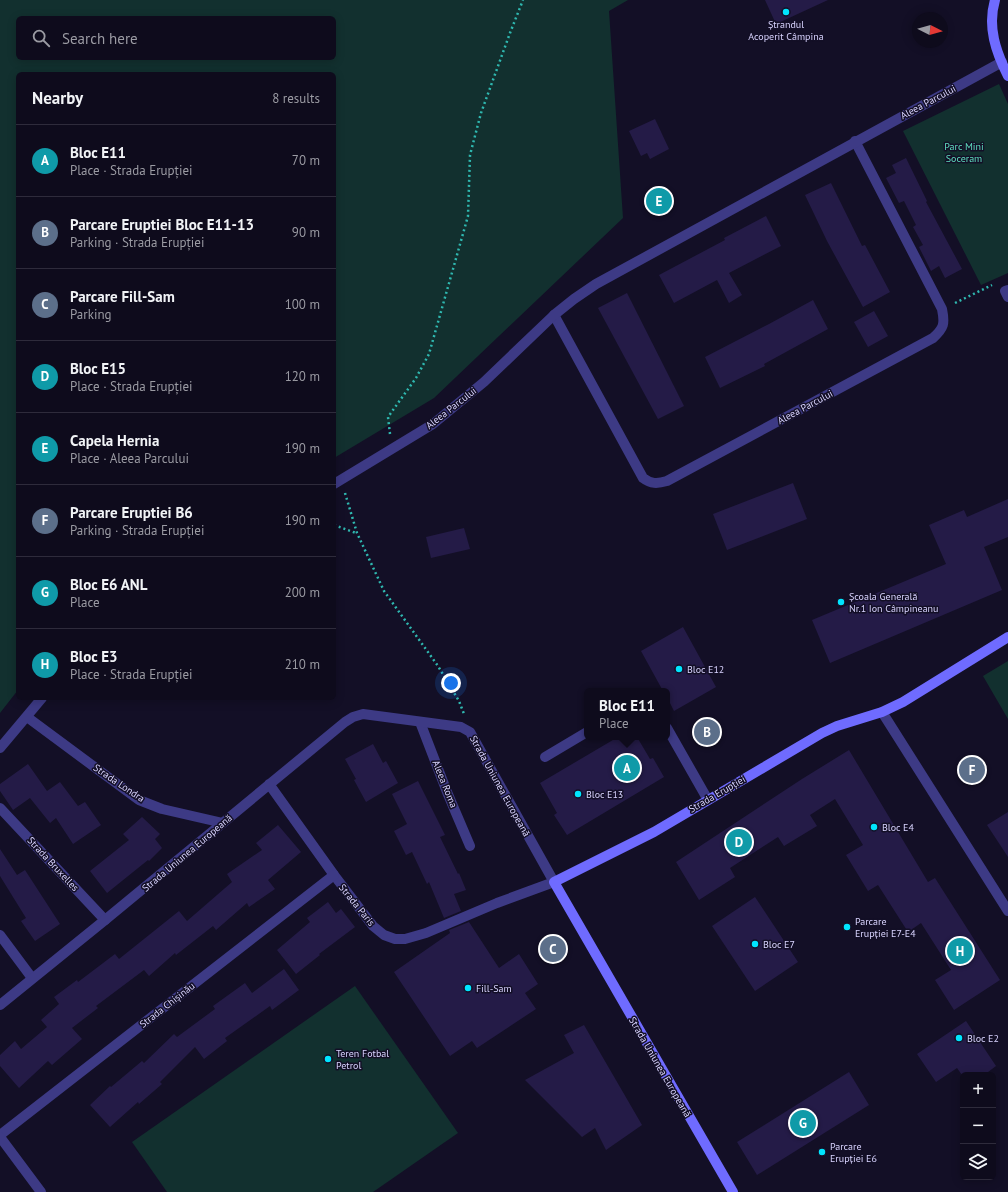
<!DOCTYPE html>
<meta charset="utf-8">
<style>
:root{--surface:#0e0b1c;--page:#1c1929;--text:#f1f3f6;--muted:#9b9ba3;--line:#2e2b3b;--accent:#2563eb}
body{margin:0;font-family:"PT Sans",sans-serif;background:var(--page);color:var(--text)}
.controls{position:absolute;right:12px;bottom:12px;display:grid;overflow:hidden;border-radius:6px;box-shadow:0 2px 10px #0003}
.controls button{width:36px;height:36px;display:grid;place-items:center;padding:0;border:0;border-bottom:1px solid var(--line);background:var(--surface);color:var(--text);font:20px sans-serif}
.compass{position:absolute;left:912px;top:12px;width:36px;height:36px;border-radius:50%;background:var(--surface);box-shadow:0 2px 10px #0003;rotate:96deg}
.you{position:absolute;left:451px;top:683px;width:14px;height:14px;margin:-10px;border:3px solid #fff;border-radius:50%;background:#1a73e8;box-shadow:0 0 0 6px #1a73e833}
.badge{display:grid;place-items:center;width:26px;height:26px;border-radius:50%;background:var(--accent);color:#fff;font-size:13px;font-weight:700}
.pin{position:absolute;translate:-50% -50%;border:2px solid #fff;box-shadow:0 1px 4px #0006}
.popup{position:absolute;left:584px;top:688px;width:86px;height:52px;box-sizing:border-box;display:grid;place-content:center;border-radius:6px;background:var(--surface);filter:drop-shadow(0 1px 3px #0005);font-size:13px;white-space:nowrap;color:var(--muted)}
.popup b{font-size:15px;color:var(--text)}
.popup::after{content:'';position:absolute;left:50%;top:100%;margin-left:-8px;border:8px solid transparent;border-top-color:var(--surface)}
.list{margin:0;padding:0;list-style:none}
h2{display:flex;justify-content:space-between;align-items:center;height:52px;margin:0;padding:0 16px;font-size:17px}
h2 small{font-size:13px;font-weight:400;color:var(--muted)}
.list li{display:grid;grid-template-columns:26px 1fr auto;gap:12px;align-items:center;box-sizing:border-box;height:72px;padding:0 16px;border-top:1px solid var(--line)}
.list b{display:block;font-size:15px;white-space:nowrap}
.list p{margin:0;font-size:13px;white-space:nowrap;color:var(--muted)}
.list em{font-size:13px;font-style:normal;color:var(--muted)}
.icon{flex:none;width:22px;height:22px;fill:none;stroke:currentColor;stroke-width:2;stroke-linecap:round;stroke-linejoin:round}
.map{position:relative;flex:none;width:1008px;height:1192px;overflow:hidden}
.search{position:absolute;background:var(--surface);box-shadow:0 2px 10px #0003;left:16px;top:16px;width:320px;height:44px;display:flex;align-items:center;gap:10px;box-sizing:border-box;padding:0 14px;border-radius:6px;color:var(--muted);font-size:15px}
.panel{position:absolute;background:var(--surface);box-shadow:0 2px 10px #0003;left:16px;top:72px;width:320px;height:628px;border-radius:6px}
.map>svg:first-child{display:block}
.green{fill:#12302f;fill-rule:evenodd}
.building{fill:#241b47}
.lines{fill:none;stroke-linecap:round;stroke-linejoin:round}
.path{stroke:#2fb8b0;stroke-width:2.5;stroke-dasharray:2 3;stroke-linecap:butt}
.lane{stroke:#3d3a85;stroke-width:10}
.street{stroke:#3d3a85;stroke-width:10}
.secondary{stroke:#6f6bff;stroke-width:10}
.poi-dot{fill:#00e5ff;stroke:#130f26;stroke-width:1.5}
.labels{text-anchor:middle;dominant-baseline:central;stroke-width:3;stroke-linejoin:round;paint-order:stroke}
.poi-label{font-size:10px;fill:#d9d4ff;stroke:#130f26;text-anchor:start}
.street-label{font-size:10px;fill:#d9d4ff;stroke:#130f26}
.park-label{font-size:10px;fill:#5fe0c0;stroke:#130f26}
</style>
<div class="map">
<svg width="1008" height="1192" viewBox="0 0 1008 1192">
<rect width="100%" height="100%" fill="#130f26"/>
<g class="green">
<path d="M0,0H628L609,11L623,218L434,398L334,458V74H18V690L0,713ZM18,18H334V58H18Z"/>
<path d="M999,84L1008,104V273L981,285L903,131Z"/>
<path d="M1008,661V719L983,676Z"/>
<path d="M355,986L458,1133L373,1192H167L132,1142Z"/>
</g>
<g class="building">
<path d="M765,0H828L776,24Z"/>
<path d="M655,119L669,149L650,159L647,153L641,156L629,131Z"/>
<path d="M906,158L927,201L926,202L962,269L945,278L939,266L931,271L919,247L923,245L913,227L916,225L904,201L899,203L886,178L896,173L892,165Z"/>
<path d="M831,183L862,246L865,245L890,292L863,307L827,241L805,195Z"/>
<path d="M663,187L671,208L655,214L647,194Z"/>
<path d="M766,216L781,246L729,273L742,295L729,303L717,280L674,303L659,275L725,240L724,238Z"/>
<path d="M627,293L684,406L658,419L598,308Z"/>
<path d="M813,300L828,329L764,364L765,366L720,388L705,357L769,324Z"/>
<path d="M874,311L888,336L868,347L854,322Z"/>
<path d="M793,483L807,519L727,550L713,514Z"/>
<path d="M1008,499V537L984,547L1002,590L830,663L812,620L946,564L929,525L964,510L967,517Z"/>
<path d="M464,528L470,549L431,558L426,537Z"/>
<path d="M683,627L716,687L674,711L667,697V691H663L641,651Z"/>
<path d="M618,737H637L650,759L653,758L664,777L567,835L554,815L557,813L540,783Z"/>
<path d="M373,744L383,763L386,761L398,783L366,802L354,780L356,779L345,759Z"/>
<path d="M849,750L928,882L935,878L1000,980L954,1010L935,980L951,970L921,923L908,932L878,885L868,891L846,855L863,845L835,799L810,815L817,826L784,846L778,837L730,868L735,877L699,900L676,862L802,779Z"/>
<path d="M28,764L47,791L60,782L78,806L85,802L101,825L73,844L56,818L50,823L30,798L13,810L0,791V784Z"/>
<path d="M418,781L445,835L440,837L458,874L459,873L466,890L454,894L461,911L444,918L429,882L427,884L412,852L406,855L394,831L407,824L392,794Z"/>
<path d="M1008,812V857L987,825Z"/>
<path d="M142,817L160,834L155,839L162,848L149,861L148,860L107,893L90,871L129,840L123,834Z"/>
<path d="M278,825L301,852L268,880L275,889L249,907L247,903L216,930L213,926L176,955L175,953L149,976L144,970L96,1006L98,1008L72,1028L82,1039L52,1065L48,1061L19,1088L0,1066V1055L15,1041L21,1049L47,1027L41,1020L59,1004L54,997L77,980L78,982L115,954L119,959L179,911L187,921L232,882L227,874L262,850L256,843Z"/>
<path d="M0,849L17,875L25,870L60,924L35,941L21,921L26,918L0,876Z"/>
<path d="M755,897L798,962L755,991L712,926Z"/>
<path d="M328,902L336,913L341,909L355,927L319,954L320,955L296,974L277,950L310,922L307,918Z"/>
<path d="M469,922L499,968L519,954L538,984L525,993L536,1009L477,1048L472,1041L450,1056L394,972L450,933L449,930Z"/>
<path d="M284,969L299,990L272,1010L270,1006L225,1038L227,1041L204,1059L195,1047L160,1082L162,1084L139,1104L138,1102L110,1127L90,1105L110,1086L111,1087L142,1061L144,1063L174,1034L177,1037L215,1009L213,1006L245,983L252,993Z"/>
<path d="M966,1021L996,1066L984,1075H962L957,1068L936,1082L917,1054Z"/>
<path d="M584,1025L642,1125L606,1150L595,1128L582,1137L525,1080L574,1053L564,1035Z"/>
<path d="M849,1072L869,1105L757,1175L737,1142Z"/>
</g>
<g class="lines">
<g class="path">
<path d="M955,303L992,285"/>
<path d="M390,434L388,417L416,378L429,354L468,216L470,155L481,113L510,33L523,0"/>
<path d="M345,493L357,533L384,591L438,666L459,701L464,714"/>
<path d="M334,525L356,533"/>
</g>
<path class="lane" d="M1008,290L1005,291L1008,297"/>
<g class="street">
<path d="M554,315L643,478C651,484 657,484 667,481L933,338C944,328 945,324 942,309L855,141"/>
<path d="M334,484L433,424L484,382L554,315L574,299L596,284L1002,62"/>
<path d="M882,712L1008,911"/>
<path d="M27,717L139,800L162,809L223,823"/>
<path d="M420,722L447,792L470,846"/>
<path d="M667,728L708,800"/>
<path d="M0,748L42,698"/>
<path d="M545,757L587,732"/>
<path d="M0,808L105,920"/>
<path d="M0,935L32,978"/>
<path d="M0,1005L105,920L345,722L353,717L363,714L461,727L470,732L554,882L497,903L426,933L405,939H395L384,935L373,926L334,875L269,784"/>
<path d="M0,1135L334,875"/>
<path d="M0,1137L41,1192"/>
</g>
<g class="secondary">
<path d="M995,0C987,27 996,52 1008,76"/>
<path d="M733,1192L554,882L654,832L822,733L837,726L882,712L903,702L1008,637"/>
</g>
</g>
<g class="poi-dot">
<circle cx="786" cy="12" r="4"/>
<circle cx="841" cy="602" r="4"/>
<circle cx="679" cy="669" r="4"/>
<circle cx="578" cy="794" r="4"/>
<circle cx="874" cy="827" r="4"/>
<circle cx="847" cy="927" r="4"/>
<circle cx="755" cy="944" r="4"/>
<circle cx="468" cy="988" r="4"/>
<circle cx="959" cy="1038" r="4"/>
<circle cx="328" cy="1059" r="4"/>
<circle cx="822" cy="1152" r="4"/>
</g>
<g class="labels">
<g class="poi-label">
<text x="786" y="24" text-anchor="middle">Ștrandul<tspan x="786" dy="12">Acoperit Câmpina</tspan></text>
<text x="849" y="596">Școala Generală<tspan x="849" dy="12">Nr.1 Ion Câmpineanu</tspan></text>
<text x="687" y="669">Bloc E12</text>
<text x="586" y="794">Bloc E13</text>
<text x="882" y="827">Bloc E4</text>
<text x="855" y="921">Parcare<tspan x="855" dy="12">Erupției E7-E4</tspan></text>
<text x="763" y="944">Bloc E7</text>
<text x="476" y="988">Fill-Sam</text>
<text x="967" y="1038">Bloc E2</text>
<text x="336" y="1053">Teren Fotbal<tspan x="336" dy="12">Petrol</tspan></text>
<text x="830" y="1146">Parcare<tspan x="830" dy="12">Erupției E6</tspan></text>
</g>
<g class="street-label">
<text transform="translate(928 102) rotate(-28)">Aleea Parcului</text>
<text transform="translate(805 407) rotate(-28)">Aleea Parcului</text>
<text transform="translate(451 408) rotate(-38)">Aleea Parcului</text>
<text transform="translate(119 783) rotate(34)">Strada Londra</text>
<text transform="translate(445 784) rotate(68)">Aleea Roma</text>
<text transform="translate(500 786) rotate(61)">Strada Uniunea Europeană</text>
<text transform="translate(717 794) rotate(-30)">Strada Erupției</text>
<text transform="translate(187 853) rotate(-40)">Strada Uniunea Europeană</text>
<text transform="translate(53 864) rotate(47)">Strada Bruxelles</text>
<text transform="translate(357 905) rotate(51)">Strada Paris</text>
<text transform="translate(167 1005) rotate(-38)">Strada Chișinău</text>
<text transform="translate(660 1067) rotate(60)">Strada Uniunea Europeană</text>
</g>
<g class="park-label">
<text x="964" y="146">Parc Mini<tspan x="964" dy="12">Soceram</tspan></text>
</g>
</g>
</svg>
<div class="controls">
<button>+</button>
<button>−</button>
<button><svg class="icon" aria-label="layers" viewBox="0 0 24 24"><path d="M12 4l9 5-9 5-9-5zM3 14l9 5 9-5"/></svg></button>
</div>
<svg class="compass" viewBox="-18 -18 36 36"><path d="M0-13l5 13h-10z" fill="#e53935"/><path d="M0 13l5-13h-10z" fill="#9b9ba3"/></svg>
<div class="you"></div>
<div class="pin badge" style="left:627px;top:768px;background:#0f9aa8">A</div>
<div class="popup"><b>Bloc E11</b>Place</div>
<div class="pin badge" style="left:707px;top:732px;background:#5c6f8a">B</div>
<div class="pin badge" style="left:553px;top:949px;background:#5c6f8a">C</div>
<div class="pin badge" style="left:739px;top:842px;background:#0f9aa8">D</div>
<div class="pin badge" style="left:659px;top:201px;background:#0f9aa8">E</div>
<div class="pin badge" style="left:972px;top:770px;background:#5c6f8a">F</div>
<div class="pin badge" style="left:803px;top:1123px;background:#0f9aa8">G</div>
<div class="pin badge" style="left:960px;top:951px;background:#0f9aa8">H</div>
<div class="search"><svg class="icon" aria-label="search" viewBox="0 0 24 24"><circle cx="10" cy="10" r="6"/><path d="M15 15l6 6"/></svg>Search here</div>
<section class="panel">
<h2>Nearby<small>8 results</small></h2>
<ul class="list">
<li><span class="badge" style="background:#0f9aa8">A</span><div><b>Bloc E11</b><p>Place · Strada Erupției</p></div><em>70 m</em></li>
<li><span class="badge" style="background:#5c6f8a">B</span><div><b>Parcare Eruptiei Bloc E11-13</b><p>Parking · Strada Erupției</p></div><em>90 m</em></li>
<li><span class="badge" style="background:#5c6f8a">C</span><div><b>Parcare Fill-Sam</b><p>Parking</p></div><em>100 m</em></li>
<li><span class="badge" style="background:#0f9aa8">D</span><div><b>Bloc E15</b><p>Place · Strada Erupției</p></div><em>120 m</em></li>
<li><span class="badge" style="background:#0f9aa8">E</span><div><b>Capela Hernia</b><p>Place · Aleea Parcului</p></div><em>190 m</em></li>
<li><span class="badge" style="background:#5c6f8a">F</span><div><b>Parcare Eruptiei B6</b><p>Parking · Strada Erupției</p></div><em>190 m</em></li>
<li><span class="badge" style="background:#0f9aa8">G</span><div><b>Bloc E6 ANL</b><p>Place</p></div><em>200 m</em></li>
<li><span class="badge" style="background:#0f9aa8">H</span><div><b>Bloc E3</b><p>Place · Strada Erupției</p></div><em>210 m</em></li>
</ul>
</section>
</div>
